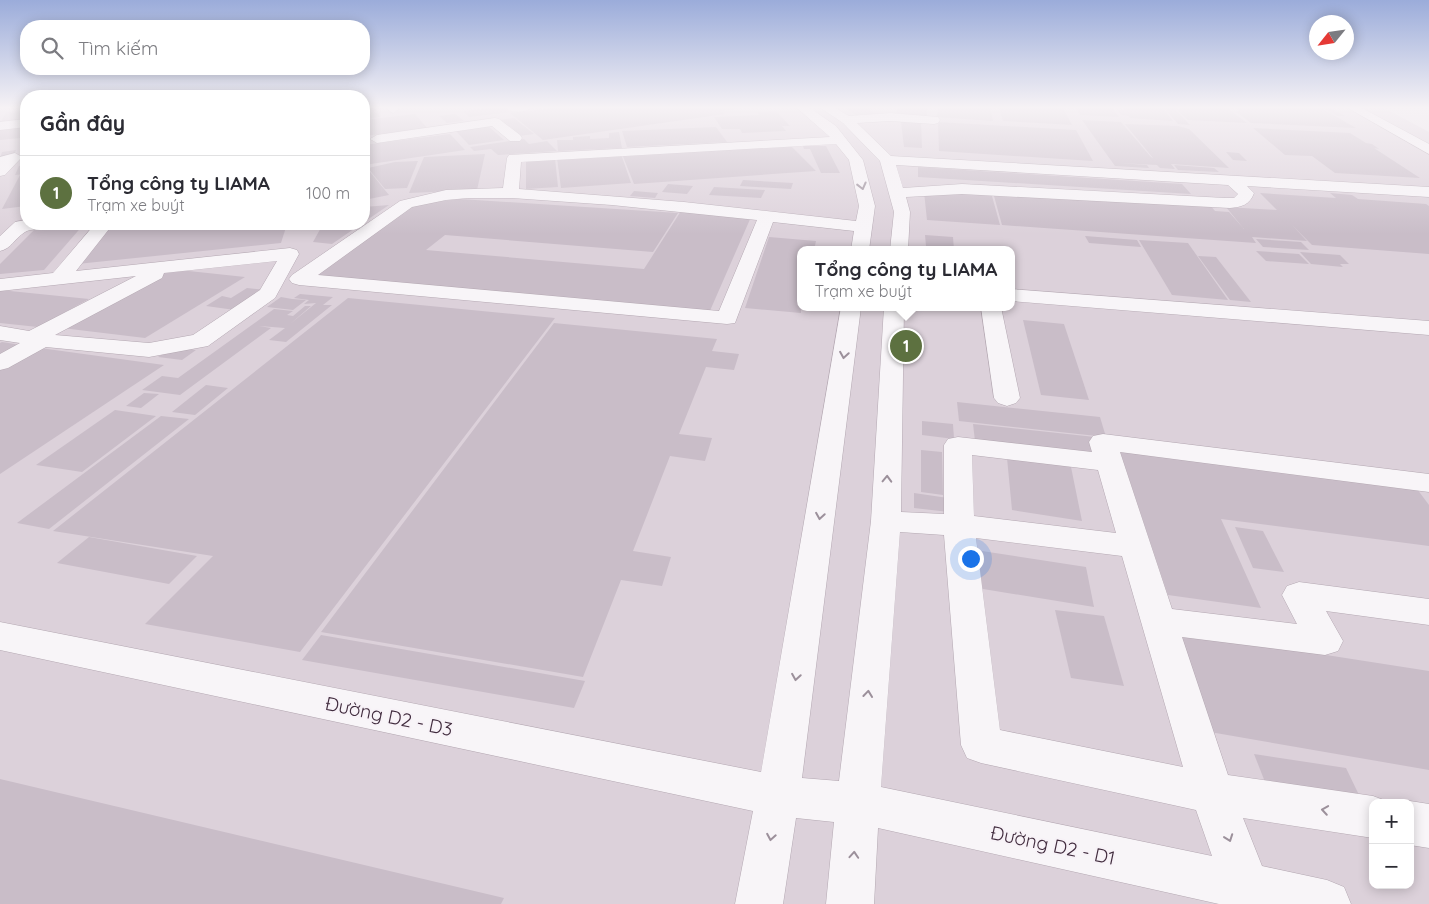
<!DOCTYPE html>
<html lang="vi">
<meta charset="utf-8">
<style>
:root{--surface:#fff;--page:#f7f7f7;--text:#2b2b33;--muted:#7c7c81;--line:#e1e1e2;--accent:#5d7140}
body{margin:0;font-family:Quicksand,sans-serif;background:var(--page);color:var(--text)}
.controls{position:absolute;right:15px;bottom:15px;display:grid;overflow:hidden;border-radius:10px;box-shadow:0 2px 12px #0003}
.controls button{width:45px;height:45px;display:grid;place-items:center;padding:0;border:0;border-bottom:1px solid var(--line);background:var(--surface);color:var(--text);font:25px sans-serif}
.compass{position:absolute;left:1309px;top:15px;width:45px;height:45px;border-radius:50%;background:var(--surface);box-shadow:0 2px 12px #0003;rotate:240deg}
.you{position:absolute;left:970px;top:558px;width:18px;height:18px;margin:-12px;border:4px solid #fff;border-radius:50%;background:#1a73e8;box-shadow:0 0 0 8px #1a73e833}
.badge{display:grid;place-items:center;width:32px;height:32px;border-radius:50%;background:var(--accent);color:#fff;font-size:16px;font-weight:700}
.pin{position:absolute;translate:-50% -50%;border:2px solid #fff;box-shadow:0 1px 5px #0006}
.popup{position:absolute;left:797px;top:246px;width:218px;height:65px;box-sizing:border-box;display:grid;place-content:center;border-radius:10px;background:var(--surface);filter:drop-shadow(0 1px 4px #0005);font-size:16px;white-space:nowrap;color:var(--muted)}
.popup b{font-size:19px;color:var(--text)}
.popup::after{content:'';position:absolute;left:50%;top:100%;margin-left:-10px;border:10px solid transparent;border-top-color:var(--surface)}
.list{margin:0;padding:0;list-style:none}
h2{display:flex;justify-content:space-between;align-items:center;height:65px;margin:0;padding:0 20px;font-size:21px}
h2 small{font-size:16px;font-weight:400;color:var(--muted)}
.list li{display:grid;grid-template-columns:32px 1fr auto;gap:15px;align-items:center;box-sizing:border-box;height:75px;padding:0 20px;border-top:1px solid var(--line)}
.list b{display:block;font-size:19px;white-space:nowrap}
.list p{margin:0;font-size:16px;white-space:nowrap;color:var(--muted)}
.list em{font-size:16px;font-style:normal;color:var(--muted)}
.icon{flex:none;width:28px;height:28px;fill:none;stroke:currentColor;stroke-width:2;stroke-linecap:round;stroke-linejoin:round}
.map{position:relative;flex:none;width:1429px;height:904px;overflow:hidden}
.search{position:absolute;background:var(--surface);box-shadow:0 2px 12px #0003;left:20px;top:20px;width:350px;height:55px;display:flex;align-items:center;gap:12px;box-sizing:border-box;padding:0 18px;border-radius:20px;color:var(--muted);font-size:19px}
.panel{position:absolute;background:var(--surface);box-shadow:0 2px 12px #0003;left:20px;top:90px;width:350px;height:140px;border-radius:20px}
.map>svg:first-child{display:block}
.built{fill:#dcd1da;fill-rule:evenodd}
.building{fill:#c9bdc8}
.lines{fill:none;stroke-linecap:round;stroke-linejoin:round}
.minor-casing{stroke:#b4a8b2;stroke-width:1}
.minor{fill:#f8f5f8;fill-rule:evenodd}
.oneway{stroke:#9c909b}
.labels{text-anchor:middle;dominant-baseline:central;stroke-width:4;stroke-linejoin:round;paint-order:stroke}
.near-street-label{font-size:19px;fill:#412c3e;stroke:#f7f2f7}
</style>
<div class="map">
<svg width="1429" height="904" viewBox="0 0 1429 904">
<rect width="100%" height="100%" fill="#eae3e9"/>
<path class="built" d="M0,108H26V224H364V108H1384L1429,132V904H0ZM801,250H1011V307H801ZM1373,803H1410V885H1373Z"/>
<g class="building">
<path d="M364,108H375L380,117L364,119Z"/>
<path d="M493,108H504L510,112L469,117L463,111Z"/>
<path d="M554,108H737V109L720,111L725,114L543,140L510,113Z"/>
<path d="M845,108H868L876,115L867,116L859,111L863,114L856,115Z"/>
<path d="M897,108H927V117L896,116Z"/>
<path d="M938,108H990L993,121L937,117Z"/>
<path d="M999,108H1063L1072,125L1003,121Z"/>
<path d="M1076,108H1112L1119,117L1080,115Z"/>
<path d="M1123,108H1163L1173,121L1130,118L1129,116L1121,115L1117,110H1125Z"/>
<path d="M1164,108H1174L1190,125L1178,124Z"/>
<path d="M1179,108H1227L1247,123L1188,120L1176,109H1181Z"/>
<path d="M1235,108H1321L1356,128L1251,123L1235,111H1240Z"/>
<path d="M1323,108H1331L1345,116H1337Z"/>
<path d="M26,110V121L0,124L6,112Z"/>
<path d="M776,111L790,126H782L786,131L742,133L740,129H722L714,117L760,115L757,112Z"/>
<path d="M415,114L427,128L364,136V120Z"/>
<path d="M455,114L464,121L447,123L439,116Z"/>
<path d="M514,118L534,134L519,136L499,120Z"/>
<path d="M895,119L921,120L922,148L904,147L901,122H895Z"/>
<path d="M1082,120L1121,122L1151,157L1153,158L1125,124L1178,126L1189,129L1229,168L1171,164L1175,169L1160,168L1157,165L1119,163L1147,165L1149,168L1115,166Z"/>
<path d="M938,122L1076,130L1093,161L939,151Z"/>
<path d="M26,124L21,138L0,140V127Z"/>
<path d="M487,125L504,140L469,145L454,129Z"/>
<path d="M716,127L727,142L627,147L622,131Z"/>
<path d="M1253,128L1350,133L1366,143L1372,144L1379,149L1374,148L1420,178L1335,173L1312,156L1285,155Z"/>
<path d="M619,132L622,148L558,151L557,140H573V137L590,136V139L609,138V133Z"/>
<path d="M450,134L465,150L364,165V145Z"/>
<path d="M524,139L529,144L547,141L557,151L498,155L491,149L474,151L470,147Z"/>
<path d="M789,144L816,171L634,184L622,154Z"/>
<path d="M803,146H826L840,173H821L810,149H804Z"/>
<path d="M16,150L13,156L0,158L2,152Z"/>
<path d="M1226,152L1239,153L1247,161L1233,160Z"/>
<path d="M485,154L477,190L409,193L424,157Z"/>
<path d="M621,154L631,183L561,188L557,158Z"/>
<path d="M555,158L558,187L526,189V160Z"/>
<path d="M418,161L407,188L385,189L368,168L395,162Z"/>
<path d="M26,165V174L15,175L19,166Z"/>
<path d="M1174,165L1214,168L1219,172L1178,170Z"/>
<path d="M364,167H366L389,195L364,200Z"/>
<path d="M918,167L1182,184L1191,194L918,177Z"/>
<path d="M20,175H26V206L2,209Z"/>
<path d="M743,180L793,183L791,189L740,186Z"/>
<path d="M668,184L693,186L687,194L662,192Z"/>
<path d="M714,187L765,190L761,198L709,195Z"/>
<path d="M959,189L1210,205L1215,211L1229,212L1244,229L1226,207L1277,210L1260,193L1336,198L1330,193L1352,195L1358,199L1426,204L1429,206V254L1312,245L1292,225L1307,241L1252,237L1256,243L1002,225L994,196H992L1000,225L927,220L924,192L960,194Z"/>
<path d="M634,191L658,193L655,198L630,196Z"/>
<path d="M460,199L678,213L653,252L445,235L426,250L644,269L681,211L751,217L709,313L309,275L409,205Z"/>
<path d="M389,205L364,222V207Z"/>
<path d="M65,224H84L44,270L0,274V264L38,226Z"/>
<path d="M110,224H287L281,243L77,264Z"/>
<path d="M323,224H361L332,244L313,242Z"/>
<path d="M925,235L953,237L954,250H919V246H926Z"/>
<path d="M1085,236L1137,240L1141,247L1089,243Z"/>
<path d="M769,237L816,241L814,250H801V313L745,308Z"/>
<path d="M1256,239L1301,242L1309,250L1263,247Z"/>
<path d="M1139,240L1188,243L1228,300L1172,295Z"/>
<path d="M1256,251L1299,254L1309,264L1266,261Z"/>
<path d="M1300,252L1340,255L1349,264H1340L1343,267L1311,264Z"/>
<path d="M1198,256L1216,257L1251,302L1230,300Z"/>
<path d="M170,269L245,277L145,338L62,328Z"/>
<path d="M247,288L266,290L235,310L206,306L222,296L231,298Z"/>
<path d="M0,290L89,299L38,327L0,323Z"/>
<path d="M300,294L333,297L323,305H332L286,342L269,340L285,328L259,326L271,328L180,395L142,390L162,376L178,378L274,309L293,311L287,315L293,316L305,306H311L290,324L316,303L304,304L309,300L294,298Z"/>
<path d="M281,297L292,299L306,300L293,310L267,307Z"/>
<path d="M348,298L555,318L300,652L145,624L213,556L53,531Z"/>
<path d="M1023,320L1064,324L1089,400L1041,395Z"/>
<path d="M554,323L717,339L712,351L739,354L734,370L706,367L679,434L712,438L705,461L670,456L633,551L671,557L662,586L621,580L583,677L321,632Z"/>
<path d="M2,342L27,346L0,360V343Z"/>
<path d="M40,348L164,365L0,474V366Z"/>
<path d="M173,348L196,350L182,360L158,357Z"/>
<path d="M206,385L228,388L195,415L172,412Z"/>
<path d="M144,393L159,394L141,408L126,406Z"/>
<path d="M957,402L1100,417L1106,437L959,421Z"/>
<path d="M115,410L156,416L82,472L36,465Z"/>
<path d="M161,416L189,419L49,529L17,523Z"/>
<path d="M922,421L953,424L954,439L922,435Z"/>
<path d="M973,424L1095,437L1100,455L975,441Z"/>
<path d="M921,450L942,452L943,495L921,492Z"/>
<path d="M1120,451L1414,485L1429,505V546L1221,519L1261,608L1168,595Z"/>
<path d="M1007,458L1071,467L1082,521L1012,510Z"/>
<path d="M914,493L948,498L949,512L914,508Z"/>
<path d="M1235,527L1263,531L1284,572L1253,568Z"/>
<path d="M89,537L197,556L169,584L57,563Z"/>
<path d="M969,549L1086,567L1094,607L971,587Z"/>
<path d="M1055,610L1104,616L1124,686L1071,678Z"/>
<path d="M1178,632L1429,671V770L1210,732Z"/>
<path d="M321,635L585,681L574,708L302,660Z"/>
<path d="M1254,754L1346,768L1360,797L1265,782Z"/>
<path d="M0,779L504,898L501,904H0Z"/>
</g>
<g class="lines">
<g class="minor-casing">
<g id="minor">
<path d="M386,108H398L399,109L393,113Z"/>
<path d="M506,108H530C525,113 511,113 506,108Z"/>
<path d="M797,108H810L836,126L863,160L875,206L869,250H851L854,231L773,222L735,323L727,324L299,285L292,283L289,279L292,275L400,201L446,190L503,188L507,158L509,155L830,137ZM836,144L849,160L859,206L856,221L684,202L519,189L521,162ZM468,198H512L612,205L757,220L719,311L318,275L412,207L446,200Z"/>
<path d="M821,108H835L849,116L890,113L938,117L940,120L938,123L934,124L890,121L857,123L891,156L1429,187V197L1247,186L1254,193C1250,205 1241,207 1230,208L962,194L906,197L910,212L908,250H890L894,212L880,161L843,123ZM896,165L1228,185L1238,194L1234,198H1225L962,184L903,188Z"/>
<path d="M1348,108H1362L1429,144V154Z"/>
<path d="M495,118L499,119L520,135L522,138L520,141H510L492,126L377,143L370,139L377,135Z"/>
<path d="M26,119V127L0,130V122Z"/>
<path d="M15,153L22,157L5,175L0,176V157Z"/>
<path d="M26,220V224H55L52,228C44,230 31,228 25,232C15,238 11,249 0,251V236L15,222Z"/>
<path d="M95,224H113L76,271L290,248L297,250L299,254L275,298L208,346L149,357L46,347L8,368L0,370V354L20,343L0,340V326L29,331L136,276L0,291V279L53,273ZM277,261L260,290L193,335L149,343L55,335L162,278L164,273Z"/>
<path d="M1011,289L1429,321V335L1011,301Z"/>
<path d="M841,307H861L802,778L839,781L871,521L884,307H904L901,512L944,514V445L948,439L958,437L1092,452L1089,442L1093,436L1103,434L1429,474V492L1120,452L1172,609L1297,624L1282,595L1287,586L1299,582L1429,599V625L1326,611L1343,641L1338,651L1325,655L1182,637L1228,775L1373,796L1389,802L1373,803V838L1243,818L1262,866L1327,880L1344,887L1351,904H1219L878,828L874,904H826L834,822L796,818L783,904H735L753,811L0,650V622L761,772ZM972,455L1098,470L1116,533L974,516ZM900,532L944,535L961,745L967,758L981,763L1196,810L1212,856L881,787ZM976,538L1122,556L1183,767L1000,730Z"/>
<path d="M981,307H1001L1020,398L1016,403L1007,406L998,403L994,398Z"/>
<path d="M1410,801L1429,804V848L1410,845V803H1407Z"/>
</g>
</g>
<use href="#minor" class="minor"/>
</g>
<defs><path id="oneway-chevron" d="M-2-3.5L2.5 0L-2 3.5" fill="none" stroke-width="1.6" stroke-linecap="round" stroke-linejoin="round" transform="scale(1.25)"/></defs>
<g class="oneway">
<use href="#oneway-chevron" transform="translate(862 186) rotate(76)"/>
<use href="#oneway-chevron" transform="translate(844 355) rotate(99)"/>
<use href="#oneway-chevron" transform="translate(887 479) rotate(-88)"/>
<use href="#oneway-chevron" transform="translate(820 516) rotate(99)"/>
<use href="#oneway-chevron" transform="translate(796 677) rotate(99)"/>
<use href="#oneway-chevron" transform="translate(868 694) rotate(-84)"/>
<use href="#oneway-chevron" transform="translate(1325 810) rotate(-171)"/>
<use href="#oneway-chevron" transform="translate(771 837) rotate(100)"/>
<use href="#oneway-chevron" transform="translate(1229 838) rotate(70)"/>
<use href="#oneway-chevron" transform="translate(854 855) rotate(-86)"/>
</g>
<linearGradient id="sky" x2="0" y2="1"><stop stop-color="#9bacda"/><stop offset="0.46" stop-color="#f6f2f5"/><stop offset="1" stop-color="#f6f2f5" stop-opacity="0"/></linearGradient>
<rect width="1429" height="234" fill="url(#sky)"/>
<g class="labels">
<g class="near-street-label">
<text transform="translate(389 716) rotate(12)">Đường D2 - D3</text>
<text transform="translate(1053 845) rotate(12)">Đường D2 - D1</text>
</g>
</g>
</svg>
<div class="controls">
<button>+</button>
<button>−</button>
</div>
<svg class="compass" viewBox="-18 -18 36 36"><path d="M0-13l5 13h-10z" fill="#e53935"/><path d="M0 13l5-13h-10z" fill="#7c7c81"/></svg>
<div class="you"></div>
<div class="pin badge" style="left:906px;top:346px">1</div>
<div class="popup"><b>Tổng công ty LIAMA</b>Trạm xe buýt</div>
<div class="search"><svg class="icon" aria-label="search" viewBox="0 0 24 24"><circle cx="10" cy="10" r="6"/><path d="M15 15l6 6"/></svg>Tìm kiếm</div>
<section class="panel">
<h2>Gần đây<small></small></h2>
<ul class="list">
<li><span class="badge">1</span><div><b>Tổng công ty LIAMA</b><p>Trạm xe buýt</p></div><em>100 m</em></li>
</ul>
</section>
</div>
